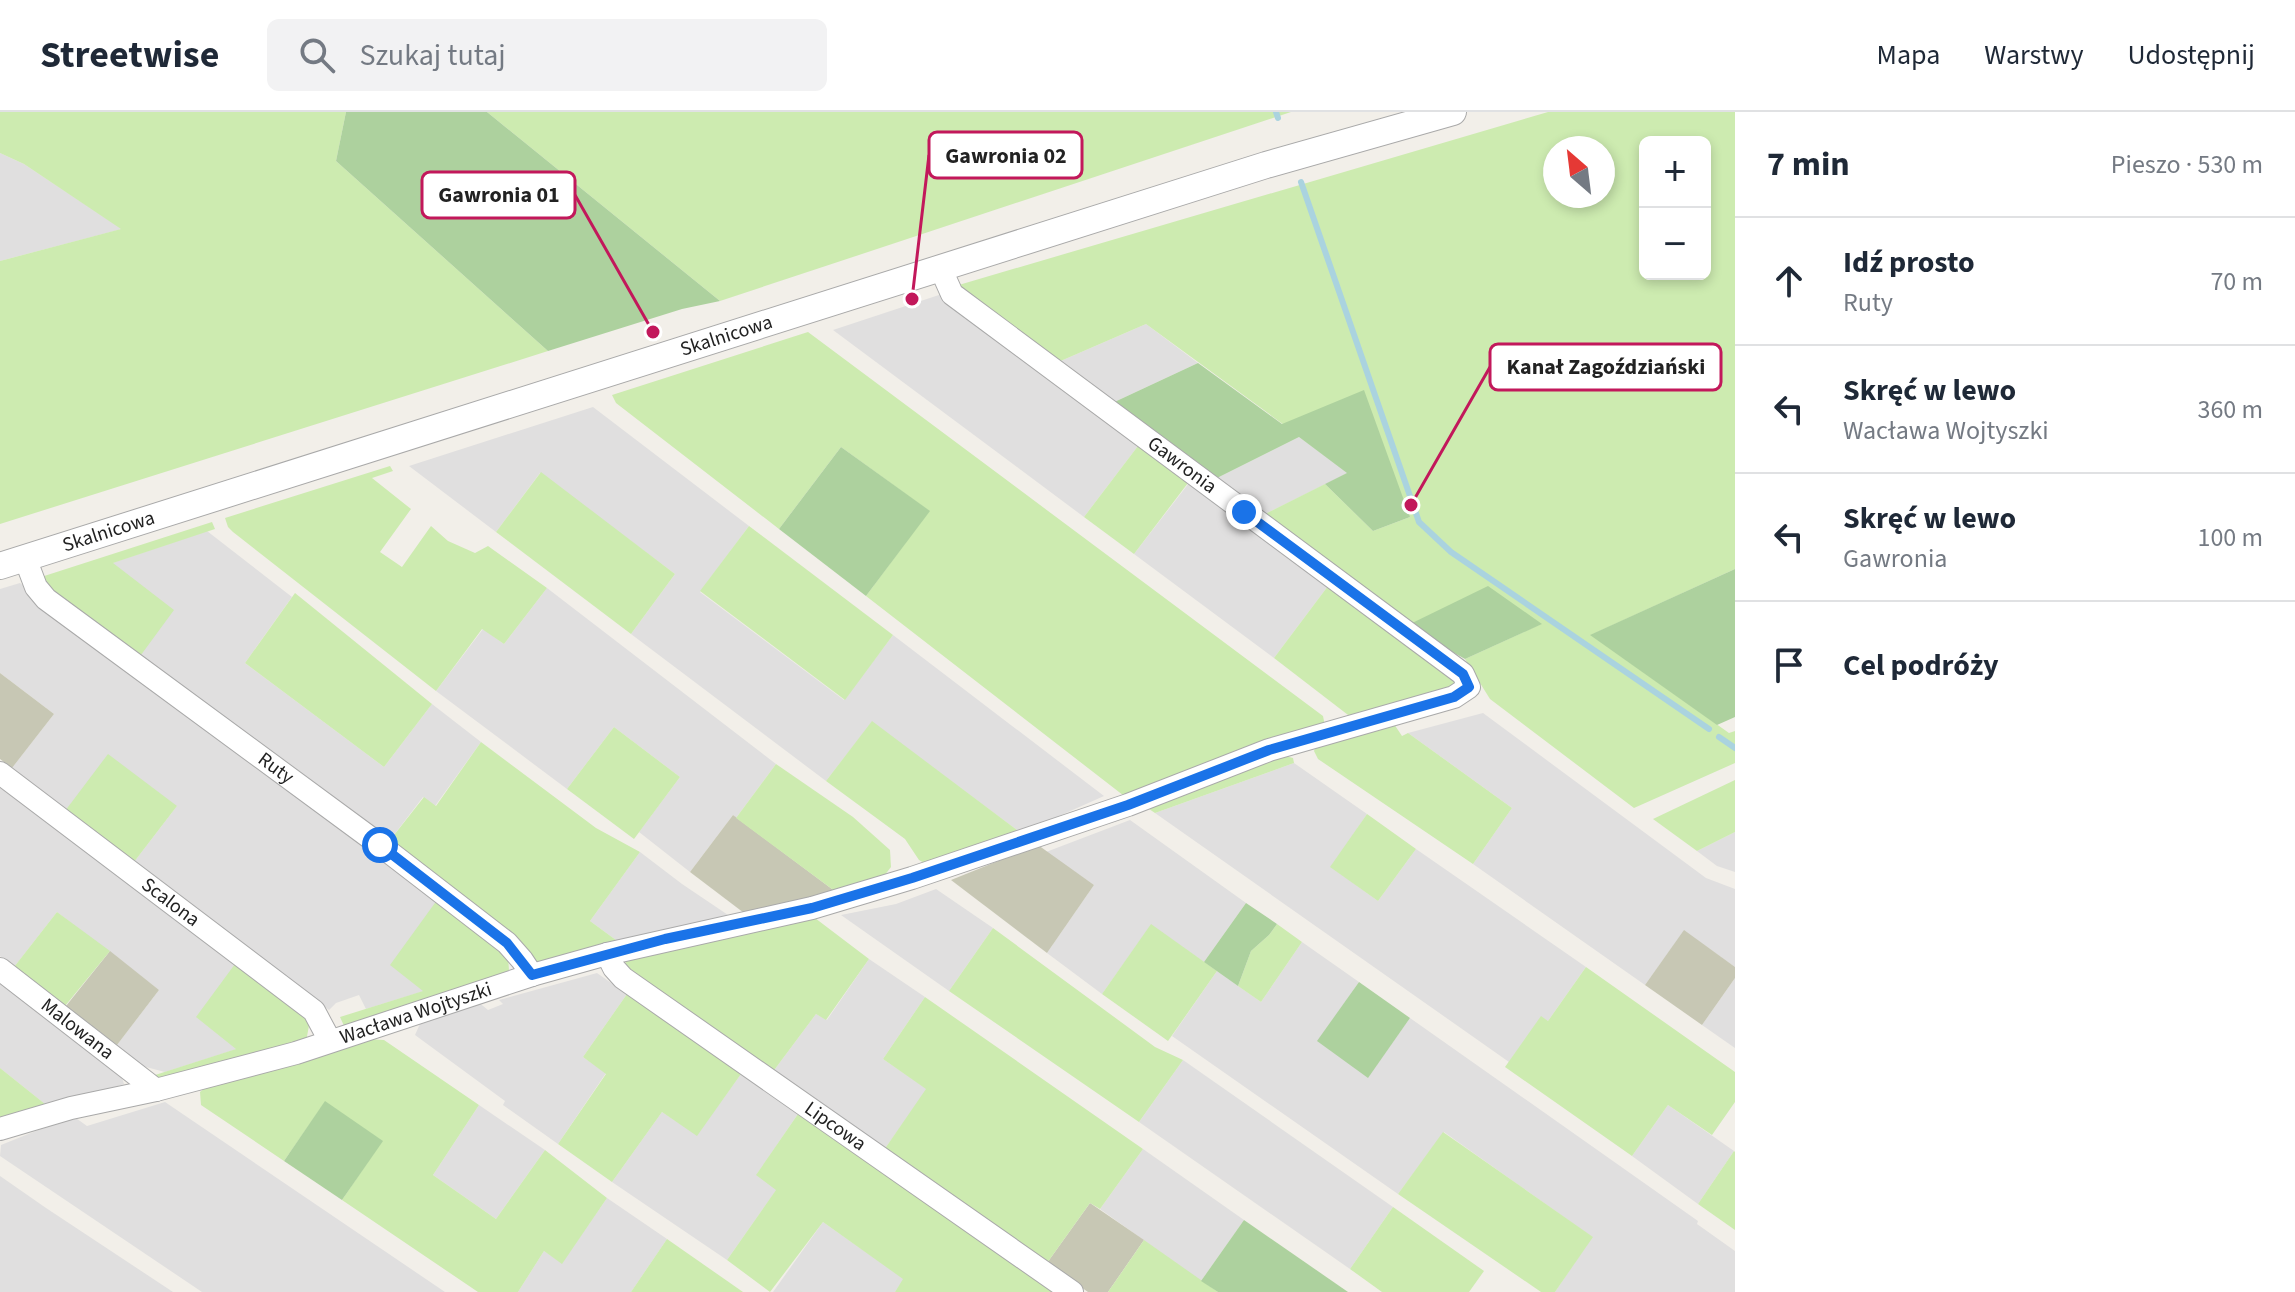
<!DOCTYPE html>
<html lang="pl">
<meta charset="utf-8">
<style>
:root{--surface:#fff;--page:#f2f2f3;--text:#1f2937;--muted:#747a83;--line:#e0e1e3}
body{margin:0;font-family:"Source Sans 3",sans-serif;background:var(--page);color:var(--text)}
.controls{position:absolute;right:24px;top:24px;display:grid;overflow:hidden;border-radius:12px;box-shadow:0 4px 12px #0003}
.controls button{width:72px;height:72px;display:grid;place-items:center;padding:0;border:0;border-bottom:2px solid var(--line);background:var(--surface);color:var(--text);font:40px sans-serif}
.compass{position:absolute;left:1543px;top:24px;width:72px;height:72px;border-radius:50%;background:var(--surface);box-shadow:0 4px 12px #0003;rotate:332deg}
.stop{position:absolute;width:24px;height:24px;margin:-18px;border:6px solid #1a73e8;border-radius:50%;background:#fff}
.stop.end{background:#1a73e8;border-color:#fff;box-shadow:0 2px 8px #0008}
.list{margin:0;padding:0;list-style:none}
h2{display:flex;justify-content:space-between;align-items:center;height:104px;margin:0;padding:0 32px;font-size:34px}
h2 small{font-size:26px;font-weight:400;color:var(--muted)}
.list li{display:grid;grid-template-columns:52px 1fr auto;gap:24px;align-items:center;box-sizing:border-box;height:128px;padding:0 32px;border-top:2px solid var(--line)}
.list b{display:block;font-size:30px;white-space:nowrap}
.list p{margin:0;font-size:26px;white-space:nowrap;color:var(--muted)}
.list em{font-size:26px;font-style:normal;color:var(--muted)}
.icon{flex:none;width:44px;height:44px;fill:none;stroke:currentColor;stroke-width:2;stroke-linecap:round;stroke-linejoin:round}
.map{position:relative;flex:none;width:1735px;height:1180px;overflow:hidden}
header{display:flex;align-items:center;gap:48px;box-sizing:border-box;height:112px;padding:0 40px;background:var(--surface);border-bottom:2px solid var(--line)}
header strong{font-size:38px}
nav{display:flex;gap:44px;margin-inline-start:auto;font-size:28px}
.search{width:560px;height:72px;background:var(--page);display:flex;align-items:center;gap:20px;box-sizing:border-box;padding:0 28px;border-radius:12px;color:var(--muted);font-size:30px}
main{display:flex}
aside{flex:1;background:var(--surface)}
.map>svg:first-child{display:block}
.residential{fill:#e0dfdf}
.construction{fill:#c7c7b4}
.grass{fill:#cdebb0;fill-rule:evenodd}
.forest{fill:#add19e}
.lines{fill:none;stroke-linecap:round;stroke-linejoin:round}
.stream{stroke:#aad3df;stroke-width:6}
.minor-casing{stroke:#a9a9a9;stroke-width:24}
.tertiary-casing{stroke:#a9a9a9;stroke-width:28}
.minor{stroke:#fff;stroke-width:22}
.tertiary{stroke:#fff;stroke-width:26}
.route{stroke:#1a73e8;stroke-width:10}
.labels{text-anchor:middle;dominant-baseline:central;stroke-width:6;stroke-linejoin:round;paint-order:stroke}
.street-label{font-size:20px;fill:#222;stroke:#fff}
.leader{fill:none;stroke:#c2185b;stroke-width:3}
.callout-dot{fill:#c2185b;stroke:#fff;stroke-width:3}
.callout{fill:#fff;stroke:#c2185b;stroke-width:3}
.callout-label{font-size:22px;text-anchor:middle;font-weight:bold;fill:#222}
</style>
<header>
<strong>Streetwise</strong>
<div class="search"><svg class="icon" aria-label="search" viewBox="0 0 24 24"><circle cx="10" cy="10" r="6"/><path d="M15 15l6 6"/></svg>Szukaj tutaj</div>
<nav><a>Mapa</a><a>Warstwy</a><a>Udostępnij</a></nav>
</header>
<main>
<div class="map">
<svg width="1735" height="1180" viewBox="0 0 1735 1180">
<rect width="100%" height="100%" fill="#f2efe9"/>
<g class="residential">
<path d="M0,41L24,52L122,117L0,149Z"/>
<path d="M942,182L1141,330L1084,405L833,218Z"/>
<path d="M1146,212L1198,251L1108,293L1056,251Z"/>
<path d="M593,295L749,414L700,480L844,588L893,523L1104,684L1021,721L872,610L826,669L631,522L675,462L540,361L496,420L409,354Z"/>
<path d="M1299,325L1348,361L1259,405L1211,369Z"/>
<path d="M1189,371L1226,399L1228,409L1239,417L1249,415L1331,470L1274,546L1134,442Z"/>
<path d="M207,419L292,485L245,551L384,655L432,592L481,630L435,694L423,685L387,732L138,547L112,451Z"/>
<path d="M20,471L440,784L424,879L366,897L359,883L336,891L329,898L134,750L177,694L65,699L12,656L54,602L0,561V477Z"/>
<path d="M547,476L776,652L736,706L733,703L690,760L639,720L680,665L614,615L567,677L436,579L483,517L504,532Z"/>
<path d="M1483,601L1706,766L1735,777V855L1684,819L1645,873L1473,752L1512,696L1408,621Z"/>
<path d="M1294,651L1367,702L1331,755L1378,789L1416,737L1586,855L1548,909L1541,905L1509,950L1155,701Z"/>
<path d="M0,673L235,852L237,937L165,960L142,954L117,933L159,878L57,800L14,855L0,844Z"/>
<path d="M1130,708L1246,791L1204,850L1151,813L1102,882L1047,841L1094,773L1046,740Z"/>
<path d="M1735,720V760L1717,754L1697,739Z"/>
<path d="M640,740L682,772L731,805L620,831L590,809Z"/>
<path d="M936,777L993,816L949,879L841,803L896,792Z"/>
<path d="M1302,830L1359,870L1318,929L1368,965L1410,906L1698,1109L1697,1112L1735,1139V1180H1555L1592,1125L1444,1020L1398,1082L1172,924L1217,859L1261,890Z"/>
<path d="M869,847L925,885L883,947L927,977L884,1038L772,961L816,902L827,908Z"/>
<path d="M597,861L627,882L583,945L606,961L558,1032L503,993L505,989L415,923L423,905L477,889L488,898L503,892L499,888Z"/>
<path d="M1735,866V936L1702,913Z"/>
<path d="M0,868L121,963L124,972L50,996L0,956Z"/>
<path d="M1183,948L1393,1095L1350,1157L1139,1010Z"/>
<path d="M741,962L798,1002L757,1062L777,1077L727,1148L612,1070L662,1000L697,1023Z"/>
<path d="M165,990L445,1180H202L0,1044L1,1033L73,1004L87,1014Z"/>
<path d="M479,993L545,1038L496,1107L433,1063Z"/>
<path d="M1668,993L1734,1039L1698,1092L1632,1044Z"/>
<path d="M1143,1037L1244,1108L1201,1169L1100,1097Z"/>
<path d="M0,1064L46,1096L173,1180H0Z"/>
<path d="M607,1086L667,1127L631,1180H518L544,1139L562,1151Z"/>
<path d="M823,1110L904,1167L895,1180H773Z"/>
</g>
<g class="construction">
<path d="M0,561L54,602L12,656L0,647Z"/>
<path d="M733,703L836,780L748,804L690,760Z"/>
<path d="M1038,733L1094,773L1047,841L951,768Z"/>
<path d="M1684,818L1735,855V866L1702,913L1645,873Z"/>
<path d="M110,839L159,878L117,933L66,894Z"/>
<path d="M1090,1091L1144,1128L1108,1180H1088L1047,1151Z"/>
</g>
<g class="grass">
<path d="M0,0H346L336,49L548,239L0,412V149L121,117L24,52L0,41Z"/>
<path d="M487,0H1291L720,189Z"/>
<path d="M1548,0H1735V457L1591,523L1729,621L1735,619V651L1634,696L1490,587L1465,547L1541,512L1406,514L1259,405L1325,372L1373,419L1410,405L1146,212L1056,251L952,175ZM1645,30H1705V162H1645ZM1555,36H1603V84H1555Z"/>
<path d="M808,220L1323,604L1325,614L1128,687L866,484L929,399L841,335L779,417L616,291L612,283Z"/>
<path d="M1141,330L1191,367L1134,442L1084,405Z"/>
<path d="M390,354L393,359L372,366L411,397L380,440L402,455L431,414L448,429L475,441L488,434L547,476L504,532L482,517L436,579L233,420L228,415L225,406Z"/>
<path d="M541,360L675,462L631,522L496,420Z"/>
<path d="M212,410L215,417L113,451L174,498L138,547L40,472L38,466Z"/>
<path d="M749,414L893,523L845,588L700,479Z"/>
<path d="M1331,470L1456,568V574L1352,606L1274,546Z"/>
<path d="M295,481L432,592L384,655L245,551Z"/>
<path d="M872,609L1021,721L931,755L919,748L905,727L826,669Z"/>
<path d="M1392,609L1402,624L1408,621L1512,696L1473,752L1318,647L1314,639L1317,631Z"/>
<path d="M614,615L680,665L634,727L567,677Z"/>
<path d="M481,630L596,716L640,740L590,809L620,831L541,853L387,732L424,685L436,694Z"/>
<path d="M108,642L177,694L134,750L65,699Z"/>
<path d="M1282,643L1293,646L1294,651L1155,701L1149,697L1151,692Z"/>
<path d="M776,652L853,705L890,738L891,755L881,768L836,780L736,706Z"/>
<path d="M1735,668V720L1697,739L1653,707Z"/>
<path d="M1367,702L1416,737L1378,789L1330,755Z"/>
<path d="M440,784L508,845L509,858L499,868L345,916L340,905L423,879L390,853Z"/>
<path d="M57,800L110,839L65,894L14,855Z"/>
<path d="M811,803L869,847L826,908L816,902L772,961L633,862L625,853L627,844Z"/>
<path d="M1151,812L1217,859L1168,929L1102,882Z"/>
<path d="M1277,812L1302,830L1261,890L1238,874L1251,839L1269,823Z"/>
<path d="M993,816L1155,935L1183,948L1139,1010L949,879Z"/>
<path d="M235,852L310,908L306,930L166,969L152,964L236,937L196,905Z"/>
<path d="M1586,855L1735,960V990L1712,1023L1668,993L1632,1044L1505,955L1541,904L1548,909Z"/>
<path d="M627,882L741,962L697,1024L662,1000L612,1070L558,1032L606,962L583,945Z"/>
<path d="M925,885L1143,1037L1100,1097L1090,1091L1047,1151L884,1038L926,977L883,947Z"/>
<path d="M366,927L384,928L479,993L433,1063L496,1107L545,1038L607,1086L562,1152L544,1139L518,1180H478L342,1088L382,1029L325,990L284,1049L201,993L200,980L212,970Z"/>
<path d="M0,956L50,996L0,1011Z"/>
<path d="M798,1002L1055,1180H895L903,1167L823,1110L770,1180L727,1148L776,1078L756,1063Z"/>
<path d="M1443,1020L1593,1125L1555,1180H1541L1398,1082Z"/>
<path d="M1734,1039L1735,1040V1118L1698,1092Z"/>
<path d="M1393,1095L1484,1159L1469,1180H1382L1350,1157Z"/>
<path d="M667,1127L743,1180H631Z"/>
<path d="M1144,1128L1218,1180H1108Z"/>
</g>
<g class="forest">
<path d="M346,0H487L720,189L682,197L548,239L336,49Z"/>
<path d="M1198,251L1282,312L1364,278L1410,405L1373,419L1325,372L1347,361L1299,325L1211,369L1108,293Z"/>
<path d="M841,335L930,399L866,484L779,417Z"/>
<path d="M1735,457V605L1717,613L1590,523Z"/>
<path d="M1488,474L1542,512L1465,547L1406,514Z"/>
<path d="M1246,791L1277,812L1269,823L1251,839L1238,874L1204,850Z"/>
<path d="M1359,870L1410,906L1368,966L1317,929Z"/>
<path d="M325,989L383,1029L342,1088L284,1049Z"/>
<path d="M1244,1108L1348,1180H1218L1201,1169Z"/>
</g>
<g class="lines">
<g class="stream">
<path d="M1276,0L1278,6"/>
<path d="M1301,70L1419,410L1451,440L1709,617"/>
<path d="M1719,625L1735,636"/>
</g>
<g class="minor-casing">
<g id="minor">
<path id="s1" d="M25,446L36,475L46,487L380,733L507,831L522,848L532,863"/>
<path id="s2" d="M0,661L314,899L330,929"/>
<path id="s3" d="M607,842L614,856L623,866L1072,1180"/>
<path id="s4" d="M0,857L156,978"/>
<path id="s5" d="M0,1017L71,996L156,978L296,941L532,863L607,842L812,796L912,766L1128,693L1269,638L1454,585L1469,575L1463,562L952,182L940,155"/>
</g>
</g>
<g class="tertiary-casing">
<g id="tertiary">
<path id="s6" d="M0,454L1266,53L1453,0"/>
</g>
</g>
<use href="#minor" class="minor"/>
<use href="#tertiary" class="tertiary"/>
</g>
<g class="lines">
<path class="route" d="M380,733L507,831L532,863L665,827L812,796L912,766L1128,693L1269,638L1454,585L1469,575L1463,562L1244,400"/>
</g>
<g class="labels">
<g class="street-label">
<text stroke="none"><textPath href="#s6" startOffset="762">Skalnicowa</textPath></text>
<text transform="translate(1182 353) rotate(37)">Gawronia</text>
<text stroke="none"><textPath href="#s6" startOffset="114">Skalnicowa</textPath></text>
<text stroke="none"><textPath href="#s1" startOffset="332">Ruty</textPath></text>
<text stroke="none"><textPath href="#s2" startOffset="214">Scalona</textPath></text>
<text stroke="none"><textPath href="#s5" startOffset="432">Wacława Wojtyszki</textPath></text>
<text stroke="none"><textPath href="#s4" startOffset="98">Malowana</textPath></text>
<text stroke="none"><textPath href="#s3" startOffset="288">Lipcowa</textPath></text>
</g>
</g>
<path class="leader" d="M912 187L929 43M653 220L575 83M1411 393L1490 255"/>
<g class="callout-dot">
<circle cx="912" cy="187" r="8"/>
<circle cx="653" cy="220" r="8"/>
<circle cx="1411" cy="393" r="8"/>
</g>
<g class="callout">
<rect x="929" y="20" width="153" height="46" rx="8"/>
<rect x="422" y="60" width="153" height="46" rx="8"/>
<rect x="1490" y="232" width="231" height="46" rx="8"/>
</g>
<g class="callout-label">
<text x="1006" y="51">Gawronia 02</text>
<text x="499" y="90">Gawronia 01</text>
<text x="1606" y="262">Kanał Zagoździański</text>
</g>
</svg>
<div class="controls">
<button>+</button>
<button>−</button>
</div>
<svg class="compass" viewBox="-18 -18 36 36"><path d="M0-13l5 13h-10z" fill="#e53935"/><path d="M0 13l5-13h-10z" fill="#747a83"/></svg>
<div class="stop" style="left:380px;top:733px"></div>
<div class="stop end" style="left:1244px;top:400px"></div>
</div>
<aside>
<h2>7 min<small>Pieszo · 530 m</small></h2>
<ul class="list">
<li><svg class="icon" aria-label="ahead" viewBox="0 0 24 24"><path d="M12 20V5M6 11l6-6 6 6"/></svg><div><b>Idź prosto</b><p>Ruty</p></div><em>70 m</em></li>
<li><svg class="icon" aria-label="left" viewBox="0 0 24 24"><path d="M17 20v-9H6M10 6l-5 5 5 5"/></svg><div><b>Skręć w lewo</b><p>Wacława Wojtyszki</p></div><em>360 m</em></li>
<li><svg class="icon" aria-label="left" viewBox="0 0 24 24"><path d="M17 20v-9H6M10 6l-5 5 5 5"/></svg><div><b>Skręć w lewo</b><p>Gawronia</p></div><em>100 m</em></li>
<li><svg class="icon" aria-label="arrive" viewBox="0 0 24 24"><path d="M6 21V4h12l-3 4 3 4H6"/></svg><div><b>Cel podróży</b></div></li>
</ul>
</aside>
</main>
